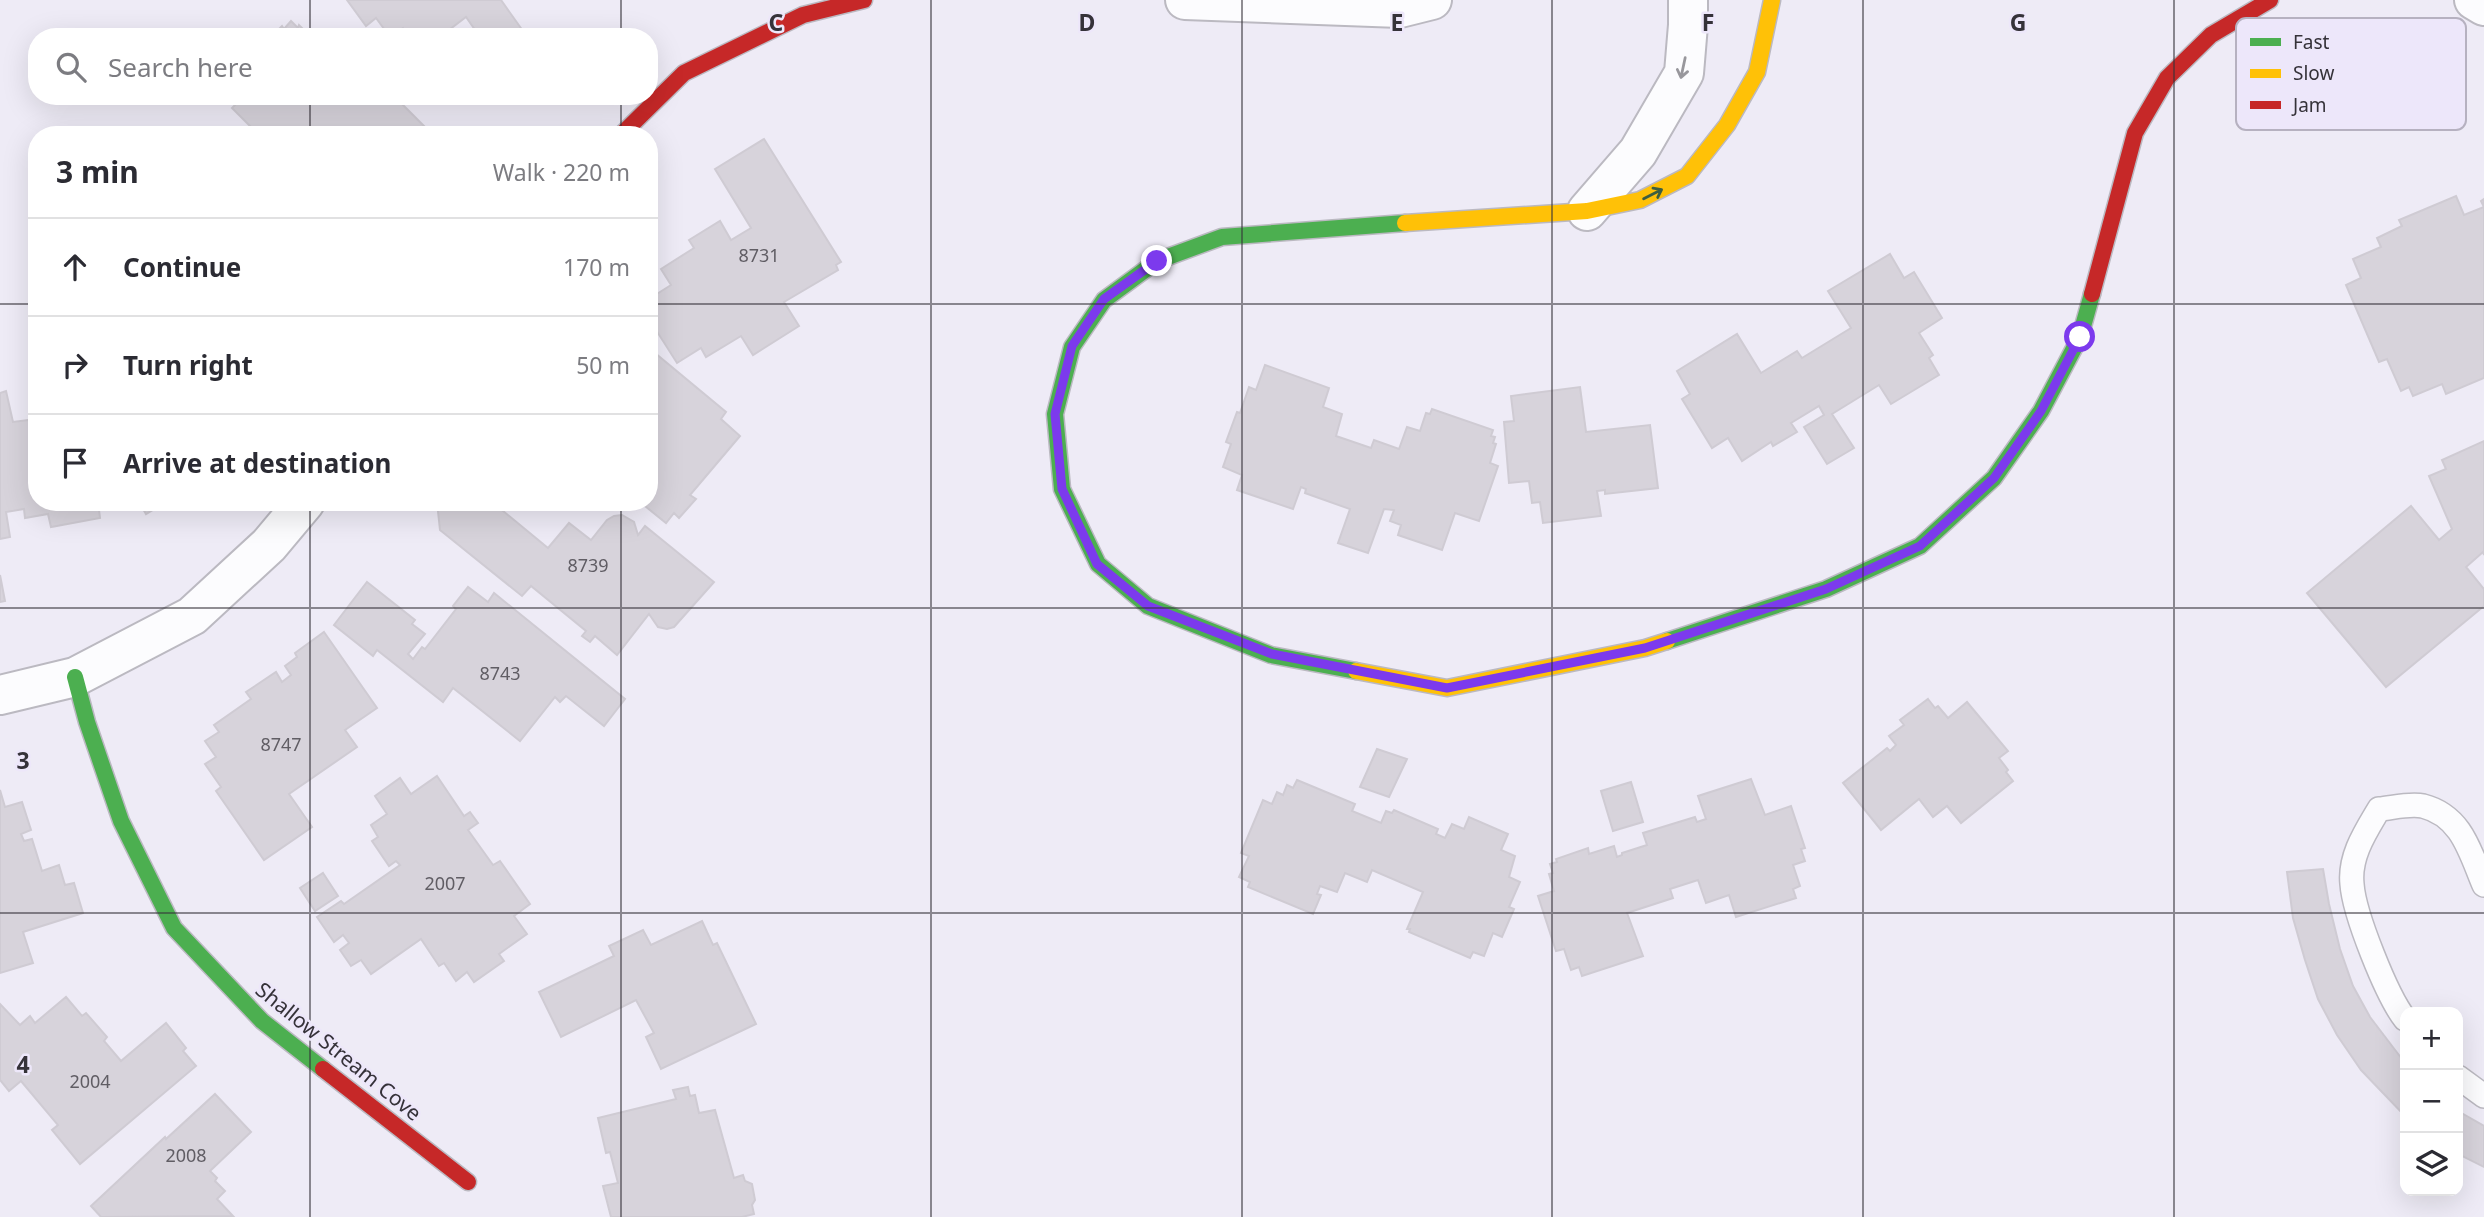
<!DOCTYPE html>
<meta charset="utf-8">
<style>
:root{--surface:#fff;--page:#f7f7f7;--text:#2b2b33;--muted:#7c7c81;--line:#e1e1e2}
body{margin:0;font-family:"Noto Sans",sans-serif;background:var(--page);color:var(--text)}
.controls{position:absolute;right:21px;bottom:21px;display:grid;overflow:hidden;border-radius:14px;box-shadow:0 7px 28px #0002}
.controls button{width:63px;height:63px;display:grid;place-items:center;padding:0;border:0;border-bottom:2px solid var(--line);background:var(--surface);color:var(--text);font:35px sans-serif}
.stop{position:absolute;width:21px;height:21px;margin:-16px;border:5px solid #7c3aed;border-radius:50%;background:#fff}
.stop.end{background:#7c3aed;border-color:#fff;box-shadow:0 2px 7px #0008}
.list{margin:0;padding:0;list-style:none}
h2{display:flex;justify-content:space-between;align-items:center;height:91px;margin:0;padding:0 28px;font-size:30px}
h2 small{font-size:23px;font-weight:400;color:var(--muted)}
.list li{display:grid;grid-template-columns:46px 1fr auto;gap:21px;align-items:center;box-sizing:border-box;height:98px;padding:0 28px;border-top:2px solid var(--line)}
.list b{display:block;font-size:26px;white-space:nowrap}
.list em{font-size:23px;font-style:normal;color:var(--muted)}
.icon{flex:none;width:38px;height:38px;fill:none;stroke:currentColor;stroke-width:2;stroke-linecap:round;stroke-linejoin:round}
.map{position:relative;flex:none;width:2484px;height:1217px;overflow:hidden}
.search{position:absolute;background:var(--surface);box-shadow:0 7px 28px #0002;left:28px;top:28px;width:630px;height:77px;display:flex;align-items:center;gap:18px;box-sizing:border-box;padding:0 24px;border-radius:28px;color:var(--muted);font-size:26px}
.panel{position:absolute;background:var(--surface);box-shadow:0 7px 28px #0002;left:28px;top:126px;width:630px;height:385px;border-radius:28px}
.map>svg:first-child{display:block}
.building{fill:#d7d3db;stroke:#cfcbd3;stroke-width:2}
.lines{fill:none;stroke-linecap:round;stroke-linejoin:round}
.lane-casing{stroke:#bbb9c1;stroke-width:26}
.street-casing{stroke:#bbb9c1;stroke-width:42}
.fast-casing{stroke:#bbb9c1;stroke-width:19}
.slow-casing{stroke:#bbb9c1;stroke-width:19}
.jam-casing{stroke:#bbb9c1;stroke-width:19}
.lane{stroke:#fcfcfe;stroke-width:23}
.street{stroke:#fcfcfe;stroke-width:38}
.fast{stroke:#4caf50;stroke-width:16}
.slow{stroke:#ffc107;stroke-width:16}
.jam{stroke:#c62828;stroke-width:16}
.oneway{stroke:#98979c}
.oneway2{stroke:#3d5e41}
.route{stroke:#7c3aed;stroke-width:9}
.grid{fill:none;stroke:#353239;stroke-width:2;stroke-opacity:0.55}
.labels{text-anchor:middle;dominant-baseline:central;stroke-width:5;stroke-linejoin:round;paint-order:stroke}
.number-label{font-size:18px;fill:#605d64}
.street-label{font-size:21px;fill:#353239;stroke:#ede7fa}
.key{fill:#ede7fa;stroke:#b6b1c0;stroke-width:2}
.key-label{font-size:19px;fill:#353239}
.grid-label{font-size:23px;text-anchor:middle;font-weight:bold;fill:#353239;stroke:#ede7fa;stroke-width:5;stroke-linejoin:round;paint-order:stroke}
</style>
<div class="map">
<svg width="2484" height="1217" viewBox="0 0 2484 1217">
<rect width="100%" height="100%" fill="#eeebf6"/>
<g class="building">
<path d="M347,0H501L523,31L516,37H480L466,17L449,30L453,36L451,37H410L403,28L390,37L376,18L366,26Z"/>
<path d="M291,21L298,28L299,25L311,37H271L282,26L284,29Z"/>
<path d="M244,96H397L404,103L403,105L433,135H259L232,108Z"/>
<path d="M764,139L841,262L836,265L838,270L784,302L799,326L753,355L741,336L706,357L701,348L677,363L649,319V299L671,285L661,269L694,248L689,240L720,221L731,240L751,228L715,169Z"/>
<path d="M2456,196L2464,215L2484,207L2481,201L2484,199V378L2446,394L2442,384L2413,396L2409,387L2401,391L2387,359L2379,362L2346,285L2361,278L2353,259L2381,247L2377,238L2402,226L2399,220Z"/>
<path d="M1890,254L1904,278L1914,272L1942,318L1919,333L1933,355L1929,358L1939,375L1891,404L1879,385L1832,414L1854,448L1827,464L1804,427L1824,415L1819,406L1791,423L1797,432L1773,446L1771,442L1742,461L1728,438L1712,448L1682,399L1690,394L1677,371L1737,334L1761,373L1797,351L1802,358L1851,328L1828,291Z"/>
<path d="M649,348L726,412L721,419L740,436L690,495L696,499L679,518L674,513L666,523L640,502H649Z"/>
<path d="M1265,365L1329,388L1323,407L1342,414L1336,436L1371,448L1374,440L1399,449L1407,427L1420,431L1426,413L1430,414L1432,409L1493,430L1491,436L1495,437L1493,443L1496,444L1490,463L1498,466L1479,521L1455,513L1442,550L1398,535L1401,525L1390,521L1394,510L1384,509L1368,553L1338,543L1350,509L1305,493L1306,489L1301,487L1293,509L1237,490L1242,475L1223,467L1231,444L1226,442L1237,412L1240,413L1249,387L1256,390Z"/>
<path d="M1580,387L1586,432L1650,425L1658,488L1605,494V490L1597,491L1601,516L1543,523L1540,502L1532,503L1529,481L1509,483L1504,422L1514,421L1511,396Z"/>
<path d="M6,391L13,422L37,419V502H98L100,518L51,527L48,514L25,518L24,509L6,512L10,537L0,539V393Z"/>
<path d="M2484,441V555L2483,552L2466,567L2484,589V606L2386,687L2307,593L2411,506L2439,540L2452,529L2429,476L2446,469L2442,460Z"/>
<path d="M139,502H166L146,514Z"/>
<path d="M437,502H499L497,506L548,548L569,523L591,540L607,520L614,516L622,515L634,522L638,535L645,526L714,582L674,627L667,629L658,627L649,614L617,655L595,636L590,642L582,636L586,631L531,586L522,596L440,530Z"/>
<path d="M0,575L5,601L0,602Z"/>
<path d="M367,582L415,620L412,624L425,634L408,654L413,659L422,647L425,649L456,609L453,606L468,587L488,602L494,593L625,699L604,726L566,696L560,702L555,697L520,741L453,688L443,702L377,650L373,656L334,625Z"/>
<path d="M324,632L377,708L345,730L357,747L289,794L312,827L264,860L216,791L221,787L205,764L216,757L205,741L219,732L214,725L251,699L246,692L276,672L282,682L291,675L285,666L297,657L295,653Z"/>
<path d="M1928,699L1935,708L1938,706L1948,718L1967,702L2008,751L1999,758L2008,770L2006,772L2013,781L1961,823L1947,806L1933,817L1919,799L1881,830L1843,783L1887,748L1890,751L1896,745L1889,736L1904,725L1900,720Z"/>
<path d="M1377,749L1407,759L1389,797L1360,787Z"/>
<path d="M437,776L464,816L470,812L478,823L468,830L493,865L500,861L530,904L514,916L527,934L499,954L504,961L474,982L467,972L456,981L444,963L439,966L421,939L371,974L361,960L351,966L340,950L349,943L343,935L334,942L317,917L341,901L344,904L400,865L396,861L389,866L372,841L378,837L371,825L387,814L375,796L400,778L411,794Z"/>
<path d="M1751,779L1765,815L1791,806L1805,848L1801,849L1805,861L1793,865L1800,886L1793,889L1796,898L1736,917L1729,895L1706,903L1698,880L1670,889L1673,898L1627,913L1643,956L1582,976L1579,967L1571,970L1564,949L1556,951L1538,896L1554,891L1549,874L1553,873L1550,864L1557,862L1556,859L1588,848L1589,854L1614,846L1617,857L1622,855V853L1647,845L1643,833L1695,817L1697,822L1706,819L1698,796Z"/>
<path d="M1297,780L1355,804L1352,811L1381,823L1386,811L1392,813L1394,810L1438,829L1436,834L1445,838L1452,824L1464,829L1469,817L1508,834L1501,850L1515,856L1509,877L1520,882L1509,907L1514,909L1502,937L1493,933L1484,956L1473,952L1470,958L1409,932L1410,929H1407L1423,892L1372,870L1367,882L1345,873L1337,892L1320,886L1317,894L1321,895L1313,914L1248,887L1250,882L1239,877L1249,856L1241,853L1263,800L1272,804L1277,792L1283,795L1287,785L1293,788Z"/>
<path d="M1631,782L1643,822L1613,831L1601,791Z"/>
<path d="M0,790L5,807L22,802L31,830L21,834L24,841L32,839L42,871L59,865L65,885L74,883L83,913L23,932L33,963L0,973Z"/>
<path d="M2323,869L2329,904L2340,949L2353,986L2370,1017L2405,1063V1116L2361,1070L2337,1035L2318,999L2305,960L2293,918L2287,872Z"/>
<path d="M323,873L338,896L315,911L300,888Z"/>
<path d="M702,921L713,945L717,943L756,1024L661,1069L646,1037L654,1033L636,1000L561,1037L539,992L614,956L609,946L643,930L651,945Z"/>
<path d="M66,997L82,1016L86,1013L107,1037L104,1041L121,1061L166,1023L186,1048L183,1051L196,1066L80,1164L52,1130L58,1125L21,1081L9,1091L0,1080V1004L20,1025L30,1016L35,1023Z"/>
<path d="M688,1087L690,1096L695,1095L699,1113L715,1110L734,1178L743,1175L745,1181L752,1184L755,1200L752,1205L754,1214L742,1217H611L603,1186L618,1183L610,1152L606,1153L598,1118L676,1099L673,1090Z"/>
<path d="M215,1094L251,1132L210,1171L217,1178L215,1181L225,1191L217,1199L233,1216L101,1217L91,1206L165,1137L166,1139Z"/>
<path d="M2458,1111L2484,1126V1167L2458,1154Z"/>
</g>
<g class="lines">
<g class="lane-casing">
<g id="lane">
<path d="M2405,1019C2387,996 2354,914 2352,884C2349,856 2366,831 2379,809C2392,808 2410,803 2423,806C2462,816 2470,852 2484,885"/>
<path d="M2458,1077L2484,1096"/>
</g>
</g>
<g class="street-casing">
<g id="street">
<path d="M1185,0L1400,8L1432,0"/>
<path d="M2474,0L2484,6"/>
<path d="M1587,211L1638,152L1684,73L1688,25V0"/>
<path d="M0,695L75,677L192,616L269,545L305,502"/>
</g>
</g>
<g class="fast-casing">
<g id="fast">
<path d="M1667,641L1826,589L1920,546L1994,478L2041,411L2080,337L2092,294"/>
<path d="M1356,671L1271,655L1148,606L1098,564L1062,489L1055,414L1072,347L1104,300L1157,261L1222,237L1405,223"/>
<path d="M75,677L87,722L121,821L174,928L262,1021L323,1069"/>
</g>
</g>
<g class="slow-casing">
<g id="slow">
<path d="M1405,223L1587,211L1640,200L1687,176L1727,125L1757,72L1772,0"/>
<path d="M1356,671L1447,688L1645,648L1667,641"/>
</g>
</g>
<g class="jam-casing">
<g id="jam">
<path d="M621,135L684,73L803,15L864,0"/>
<path d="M2092,294L2135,133L2167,78L2211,35L2270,0"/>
<path d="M323,1069L468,1182"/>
</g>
</g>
<use href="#lane" class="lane"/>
<use href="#street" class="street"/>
<use href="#fast" class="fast"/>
<use href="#slow" class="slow"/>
<use href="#jam" class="jam"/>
</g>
<defs><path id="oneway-shaft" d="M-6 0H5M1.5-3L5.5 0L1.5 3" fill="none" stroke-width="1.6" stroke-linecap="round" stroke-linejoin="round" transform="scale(1.75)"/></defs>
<use class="oneway" href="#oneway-shaft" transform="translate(1683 68) rotate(102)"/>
<use class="oneway2" href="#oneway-shaft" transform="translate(1653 194) rotate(-27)"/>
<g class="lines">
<path class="route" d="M1157,261L1104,299L1072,346L1055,414L1062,489L1097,564L1148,606L1272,654L1447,688L1645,648L1826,589L1920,546L1994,478L2041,411L2080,337"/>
</g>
<path class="grid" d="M310,0V37M621,0V37M931,0V1217M1242,0V1217M1552,0V1217M1863,0V1217M2174,0V1217M310,96V135M621,96V135M0,304H37M649,304H2484M310,502V1217M621,502V1217M0,608H2484M0,913H2484"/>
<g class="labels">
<g class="number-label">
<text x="759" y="255">8731</text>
<text x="588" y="565">8739</text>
<text x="500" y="673">8743</text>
<text x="281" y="744">8747</text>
<text x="445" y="883">2007</text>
<text x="90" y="1081">2004</text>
<text x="186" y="1155">2008</text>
</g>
<g class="street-label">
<text transform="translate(339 1051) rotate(39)">Shallow Stream Cove</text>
</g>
</g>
<rect x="2236" y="18" width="230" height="112" rx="10" class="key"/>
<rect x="2250" y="38" width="31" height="8" fill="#4caf50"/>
<rect x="2250" y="69" width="31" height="9" fill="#ffc107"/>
<rect x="2250" y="101" width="31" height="8" fill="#c62828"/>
<g class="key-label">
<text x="2293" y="49">Fast</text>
<text x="2293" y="80">Slow</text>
<text x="2293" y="112">Jam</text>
</g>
<g class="grid-label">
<text x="776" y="31">C</text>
<text x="1087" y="31">D</text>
<text x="1397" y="31">E</text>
<text x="1708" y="31">F</text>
<text x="2018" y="31">G</text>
<text x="23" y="769">3</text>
<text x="23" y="1073">4</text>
</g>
</svg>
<div class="controls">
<button>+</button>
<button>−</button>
<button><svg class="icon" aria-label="layers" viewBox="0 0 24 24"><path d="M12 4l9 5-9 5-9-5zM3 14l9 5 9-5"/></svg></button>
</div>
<div class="stop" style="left:2080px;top:337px"></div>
<div class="stop end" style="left:1157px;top:261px"></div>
<div class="search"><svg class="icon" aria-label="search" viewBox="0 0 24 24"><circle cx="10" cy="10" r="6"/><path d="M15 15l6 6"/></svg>Search here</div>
<section class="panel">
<h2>3 min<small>Walk · 220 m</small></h2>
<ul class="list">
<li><svg class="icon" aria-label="ahead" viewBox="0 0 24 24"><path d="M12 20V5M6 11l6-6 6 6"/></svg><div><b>Continue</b></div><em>170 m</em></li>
<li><svg class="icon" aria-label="right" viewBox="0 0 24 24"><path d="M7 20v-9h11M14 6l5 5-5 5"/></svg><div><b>Turn right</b></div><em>50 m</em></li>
<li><svg class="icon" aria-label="arrive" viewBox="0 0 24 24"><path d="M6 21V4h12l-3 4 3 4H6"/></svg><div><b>Arrive at destination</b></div></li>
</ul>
</section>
</div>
